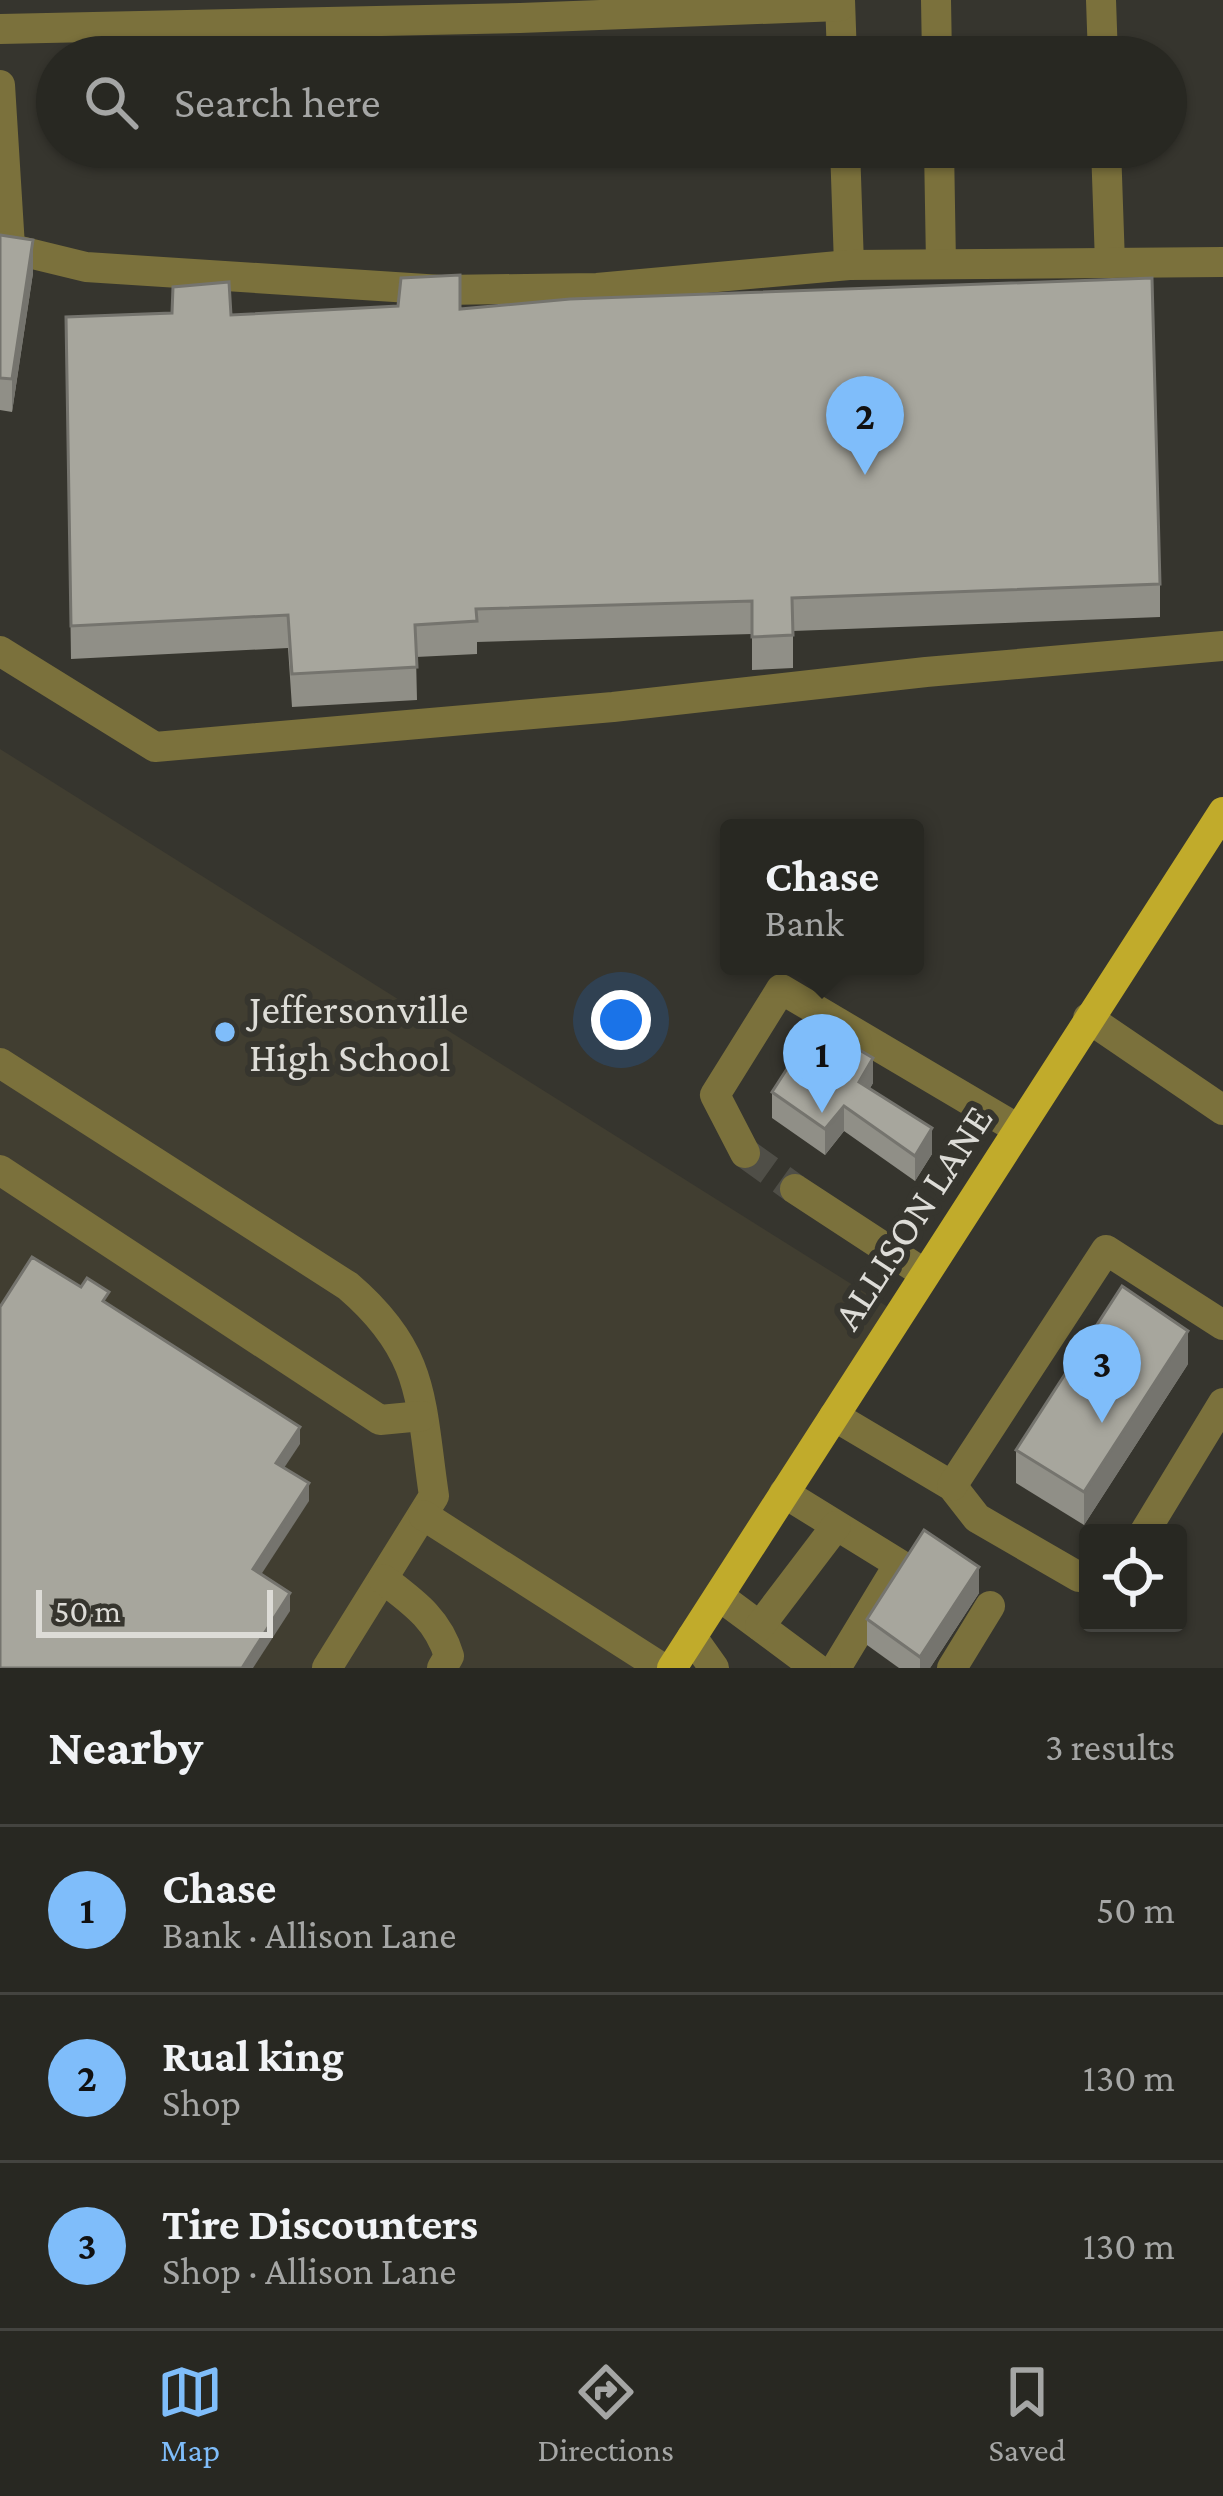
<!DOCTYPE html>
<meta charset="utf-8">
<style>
:root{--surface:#282822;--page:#30302a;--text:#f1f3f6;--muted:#a5a6a5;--line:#444440;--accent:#7fbdfa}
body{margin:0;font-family:"Crimson Pro",serif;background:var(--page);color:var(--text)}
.controls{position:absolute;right:36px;bottom:36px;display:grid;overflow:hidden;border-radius:12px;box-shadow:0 3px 9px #0004}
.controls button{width:108px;height:108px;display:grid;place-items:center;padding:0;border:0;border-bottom:3px solid var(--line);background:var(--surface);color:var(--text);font:60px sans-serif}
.scale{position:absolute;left:36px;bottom:30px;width:237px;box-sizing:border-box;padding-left:12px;border:6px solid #dddcd7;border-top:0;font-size:33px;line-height:42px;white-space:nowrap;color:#dddcd7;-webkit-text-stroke:9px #36352e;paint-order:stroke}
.you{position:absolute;left:621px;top:1020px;width:42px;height:42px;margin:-30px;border:9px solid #fff;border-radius:50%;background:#1a73e8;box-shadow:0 0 0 18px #1a73e833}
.badge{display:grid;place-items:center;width:78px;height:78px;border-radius:50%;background:var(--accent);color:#111;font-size:39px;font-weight:700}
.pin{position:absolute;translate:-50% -99px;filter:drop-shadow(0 3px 6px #0008)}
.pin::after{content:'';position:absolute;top:63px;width:42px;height:36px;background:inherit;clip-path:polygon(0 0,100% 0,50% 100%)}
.popup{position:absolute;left:720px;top:819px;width:204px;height:156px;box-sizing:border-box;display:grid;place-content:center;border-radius:12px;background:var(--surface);filter:drop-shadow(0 3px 9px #0005);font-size:39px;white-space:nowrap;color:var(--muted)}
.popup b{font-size:45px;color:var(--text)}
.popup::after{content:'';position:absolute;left:50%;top:100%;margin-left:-24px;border:24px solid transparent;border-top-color:var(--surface)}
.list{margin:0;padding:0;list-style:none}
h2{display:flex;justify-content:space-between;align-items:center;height:156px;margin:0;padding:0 48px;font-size:51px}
h2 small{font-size:39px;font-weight:400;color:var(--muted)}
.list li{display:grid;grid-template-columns:78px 1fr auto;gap:36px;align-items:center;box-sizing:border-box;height:168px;padding:0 48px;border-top:3px solid var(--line)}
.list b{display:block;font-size:45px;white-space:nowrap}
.list p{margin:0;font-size:39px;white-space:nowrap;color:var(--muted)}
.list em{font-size:39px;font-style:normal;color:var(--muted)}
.icon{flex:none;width:66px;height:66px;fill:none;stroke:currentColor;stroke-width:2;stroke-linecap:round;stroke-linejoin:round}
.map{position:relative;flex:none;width:1223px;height:1668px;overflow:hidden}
.search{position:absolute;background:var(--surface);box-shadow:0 3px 9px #0004;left:36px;right:36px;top:36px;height:132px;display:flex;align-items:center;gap:30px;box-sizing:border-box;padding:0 42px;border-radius:66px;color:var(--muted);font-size:45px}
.sheet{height:660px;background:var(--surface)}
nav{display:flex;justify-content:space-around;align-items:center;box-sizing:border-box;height:168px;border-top:3px solid var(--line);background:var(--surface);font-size:33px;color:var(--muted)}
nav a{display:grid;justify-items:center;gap:6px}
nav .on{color:var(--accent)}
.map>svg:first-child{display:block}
.built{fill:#413e31}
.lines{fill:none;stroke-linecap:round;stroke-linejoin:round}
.minor-tunnel{stroke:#4f4e47;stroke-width:30;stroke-dasharray:30 15;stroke-linecap:butt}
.minor{stroke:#7b713c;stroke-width:30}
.major{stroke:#c1ab2b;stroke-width:30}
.wall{fill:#908f87}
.shaded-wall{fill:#75746e}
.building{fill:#a7a69d;stroke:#75746e;stroke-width:3}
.poi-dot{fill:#7fbdfa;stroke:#36352e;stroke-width:4.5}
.labels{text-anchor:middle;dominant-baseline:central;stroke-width:12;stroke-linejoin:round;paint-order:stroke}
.poi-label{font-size:42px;fill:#dddcd7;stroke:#36352e;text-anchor:start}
.street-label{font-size:42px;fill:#dddcd7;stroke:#36352e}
</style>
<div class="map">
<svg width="1223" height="1668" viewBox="0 0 1223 1668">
<rect width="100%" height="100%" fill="#36352e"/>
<path class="built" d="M0,749L899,1314L672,1668H0Z"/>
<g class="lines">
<path class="minor-tunnel" d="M745,1153L795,1189"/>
<g class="minor">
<path d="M840,0L842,57"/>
<path d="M936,0L937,57"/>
<path d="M1101,0L1103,57"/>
<path d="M0,29L520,18L840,6"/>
<path d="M0,85L10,247"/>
<path d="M845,147L849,265"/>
<path d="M939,147L941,264"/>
<path d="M1106,147L1110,263"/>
<path d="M0,246L86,267L441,290L597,288L849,265L1223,262"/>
<path d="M0,651L155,747L613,707L926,672L1223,646"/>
<path d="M1088,1018L1223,1110"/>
<path d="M0,1063L348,1286C426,1353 420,1401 434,1496L327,1668"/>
<path d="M745,1153L715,1095L781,989L1018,1129"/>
<path d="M0,1170L380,1420L422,1416"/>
<path d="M795,1189L925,1274"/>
<path d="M834,1416L952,1486L977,1518L1079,1577L1088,1575"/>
<path d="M952,1486L1106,1250L1223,1325"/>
<path d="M784,1493L899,1564L836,1668"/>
<path d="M423,1515L662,1668"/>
<path d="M1144,1533L1223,1403"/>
<path d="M383,1579C413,1602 438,1619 449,1656L442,1668"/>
<path d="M719,1596L816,1668"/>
<path d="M760,1626L836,1526"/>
<path d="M692,1637L714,1668"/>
<path d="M952,1668L990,1606"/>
</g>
<path class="major" d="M672,1668L1223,812"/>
</g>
<g class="wall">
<path d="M0,235L33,273L12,412L0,410Z"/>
<path d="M460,308L1160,584V617L793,631V668L752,670V634L477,642V654L416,657L417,700L292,707L288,648L71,659L66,317L231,315Z"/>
<path d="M873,1083L870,1088L932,1154L915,1181L844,1131L825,1155L772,1118V1092Z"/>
<path d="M1188,1364L1084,1525L1016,1483V1450Z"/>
<path d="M979,1593L930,1668H899L867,1645V1619Z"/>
</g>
<g class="shaded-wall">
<path d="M33,240V273L12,412V379Z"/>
<path d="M873,1058V1083L859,1107V1082Z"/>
<path d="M844,1106V1131L825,1155V1129Z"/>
<path d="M932,1128V1154L915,1181V1156Z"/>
<path d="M1188,1331V1364L1084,1525V1492Z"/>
<path d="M300,1427V1444L276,1480V1463Z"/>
<path d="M309,1483V1501L253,1587V1569Z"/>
<path d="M979,1567V1593L930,1668H920V1657Z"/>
<path d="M290,1593V1611L253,1668H242Z"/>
</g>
<g class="building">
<path d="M0,235L33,240L12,379L0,378Z"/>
<path d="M460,275V309L570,299L1152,278L1160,584L792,598L793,635L752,637V601L476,609L477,621L415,625L417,667L292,674L288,615L71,626L66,317L172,313L173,287L229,282L231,315L398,306L401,278Z"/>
<path d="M816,1024L873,1058L859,1082L932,1128L915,1156L844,1106L825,1129L772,1092Z"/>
<path d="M32,1257L81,1287L87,1278L109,1292L103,1301L300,1427L276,1463L309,1483L253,1569L290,1593L242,1668H0V1307Z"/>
<path d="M1122,1286L1188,1331L1084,1492L1016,1450Z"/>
<path d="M924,1530L979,1567L920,1657L867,1619Z"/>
</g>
<circle class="poi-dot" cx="225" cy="1032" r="12"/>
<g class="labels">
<g class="poi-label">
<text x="249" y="1008">Jeffersonville<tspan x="249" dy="48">High School</tspan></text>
</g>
<g class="street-label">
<text transform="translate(912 1217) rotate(-57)">ALLISON LANE</text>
</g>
</g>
</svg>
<div class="controls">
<button><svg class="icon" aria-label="locate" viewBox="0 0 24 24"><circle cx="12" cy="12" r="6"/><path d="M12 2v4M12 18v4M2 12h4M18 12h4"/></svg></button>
</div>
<div class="scale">50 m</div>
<div class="you"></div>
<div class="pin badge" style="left:822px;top:1113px">1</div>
<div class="popup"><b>Chase</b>Bank</div>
<div class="pin badge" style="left:865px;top:475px">2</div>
<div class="pin badge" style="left:1102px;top:1423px">3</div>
<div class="search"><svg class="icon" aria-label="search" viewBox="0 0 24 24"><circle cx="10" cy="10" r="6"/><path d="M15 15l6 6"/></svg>Search here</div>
</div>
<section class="sheet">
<h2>Nearby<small>3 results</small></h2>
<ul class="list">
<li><span class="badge">1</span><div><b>Chase</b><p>Bank · Allison Lane</p></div><em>50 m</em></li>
<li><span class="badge">2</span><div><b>Rual king</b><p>Shop</p></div><em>130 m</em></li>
<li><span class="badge">3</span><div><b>Tire Discounters</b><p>Shop · Allison Lane</p></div><em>130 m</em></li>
</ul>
</section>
<nav>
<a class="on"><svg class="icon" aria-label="map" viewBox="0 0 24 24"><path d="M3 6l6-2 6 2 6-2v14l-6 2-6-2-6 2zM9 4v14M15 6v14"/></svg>Map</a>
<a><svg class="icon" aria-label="directions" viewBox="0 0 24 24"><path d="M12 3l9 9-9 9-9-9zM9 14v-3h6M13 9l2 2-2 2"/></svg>Directions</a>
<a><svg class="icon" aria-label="saved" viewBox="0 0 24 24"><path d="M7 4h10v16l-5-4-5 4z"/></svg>Saved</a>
</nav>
